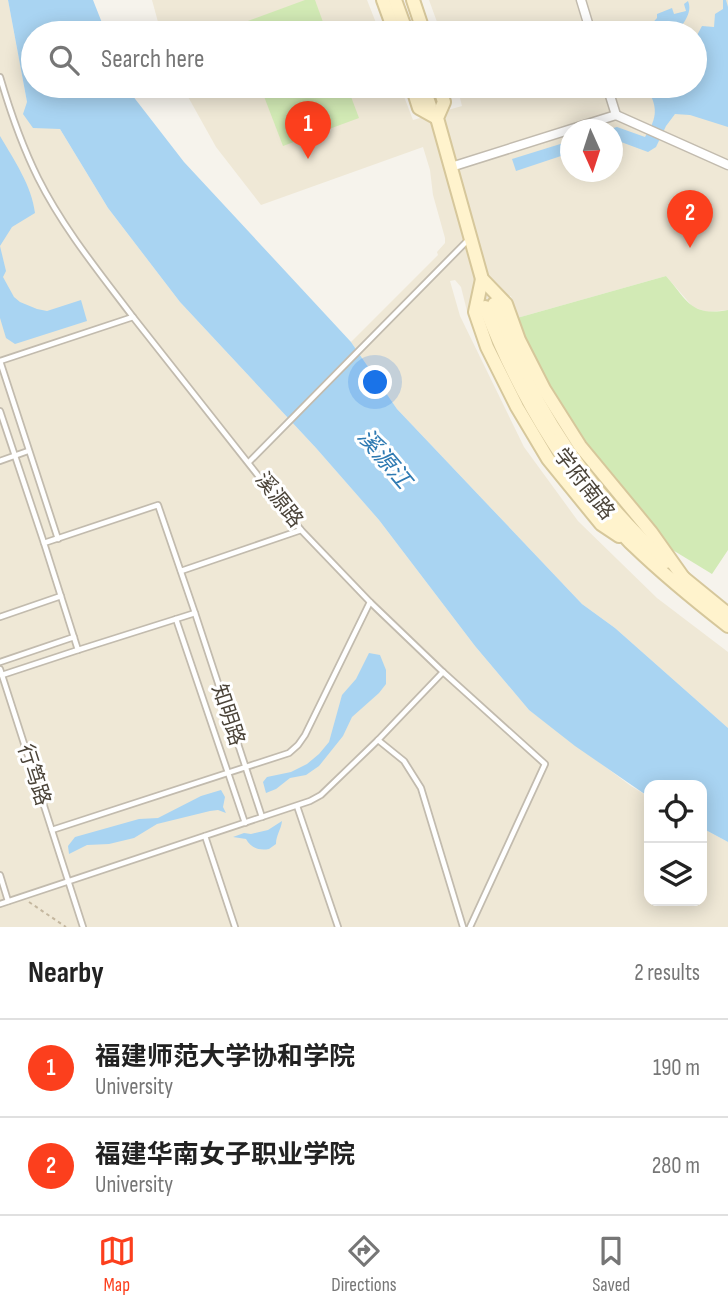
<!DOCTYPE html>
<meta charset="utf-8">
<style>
:root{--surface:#fff;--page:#f2f2f2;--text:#222;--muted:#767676;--line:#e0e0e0;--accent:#fc3f1d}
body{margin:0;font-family:"Sofia Sans Condensed","Noto Sans SC",sans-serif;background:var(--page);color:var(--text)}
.controls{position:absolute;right:21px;bottom:21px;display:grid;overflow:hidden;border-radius:14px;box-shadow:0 4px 18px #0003}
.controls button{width:63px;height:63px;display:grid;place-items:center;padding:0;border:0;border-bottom:2px solid var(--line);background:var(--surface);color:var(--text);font:35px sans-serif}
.compass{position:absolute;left:560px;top:119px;width:63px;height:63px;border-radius:50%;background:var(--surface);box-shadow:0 4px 18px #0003;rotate:177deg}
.you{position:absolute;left:376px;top:383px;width:24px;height:24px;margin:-18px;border:5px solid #fff;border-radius:50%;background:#1a73e8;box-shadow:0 0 0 10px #1a73e833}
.badge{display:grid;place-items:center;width:46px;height:46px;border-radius:50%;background:var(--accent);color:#fff;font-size:23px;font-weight:700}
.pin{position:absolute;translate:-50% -58px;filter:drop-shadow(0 2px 4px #0008)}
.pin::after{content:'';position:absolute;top:37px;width:24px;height:21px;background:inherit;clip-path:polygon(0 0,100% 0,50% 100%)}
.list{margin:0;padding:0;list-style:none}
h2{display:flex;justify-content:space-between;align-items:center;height:91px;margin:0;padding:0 28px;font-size:30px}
h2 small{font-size:23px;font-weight:400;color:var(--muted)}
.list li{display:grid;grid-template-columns:46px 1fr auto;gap:21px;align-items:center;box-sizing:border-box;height:98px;padding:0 28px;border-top:2px solid var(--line)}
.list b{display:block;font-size:26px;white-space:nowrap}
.list p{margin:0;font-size:23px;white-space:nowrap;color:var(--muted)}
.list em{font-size:23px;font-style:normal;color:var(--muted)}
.icon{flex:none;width:38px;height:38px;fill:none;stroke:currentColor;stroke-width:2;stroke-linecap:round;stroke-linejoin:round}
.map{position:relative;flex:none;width:728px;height:927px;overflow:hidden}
.search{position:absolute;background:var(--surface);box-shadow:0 4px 18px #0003;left:21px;right:21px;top:21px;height:77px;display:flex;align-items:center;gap:18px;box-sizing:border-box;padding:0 24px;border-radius:38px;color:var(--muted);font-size:26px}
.sheet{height:287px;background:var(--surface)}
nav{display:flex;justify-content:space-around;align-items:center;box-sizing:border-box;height:98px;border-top:2px solid var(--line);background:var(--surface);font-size:19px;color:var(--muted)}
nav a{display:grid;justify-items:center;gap:4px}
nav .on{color:var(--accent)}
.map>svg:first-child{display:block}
.education{fill:#efe8d6;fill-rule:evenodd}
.green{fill:#d2eab5}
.water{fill:#a9d4f2}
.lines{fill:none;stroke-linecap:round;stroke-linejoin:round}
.service-casing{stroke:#c2bbae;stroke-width:8}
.minor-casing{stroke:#c2bbae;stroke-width:11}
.secondary-casing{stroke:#d6c79b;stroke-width:16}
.path{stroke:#c4b79f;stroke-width:2;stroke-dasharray:3.5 3.5;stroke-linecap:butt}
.service{stroke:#fff;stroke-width:4.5}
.minor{stroke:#fff;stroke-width:8}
.secondary{stroke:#fff3cd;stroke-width:12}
.labels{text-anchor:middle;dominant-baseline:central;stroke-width:6;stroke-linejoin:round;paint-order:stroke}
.street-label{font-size:21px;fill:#4b4439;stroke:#fff}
.water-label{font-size:23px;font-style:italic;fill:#2e7ab2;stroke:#fff}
</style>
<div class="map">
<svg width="728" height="927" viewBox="0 0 728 927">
<rect width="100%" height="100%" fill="#f6f3ec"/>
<g class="education">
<path d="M0,0H8L27,102L60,129L108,208L180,302L316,448L379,520L475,646L529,710L631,786L649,797V901H702V828L728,842V927H0Z"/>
<path d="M152,0H367L380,33H161Z"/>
<path d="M429,0H728V310L707,312L693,307L666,276L517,318L511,296L467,311L461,287L455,280L450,281L460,316L524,447L578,521L657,598L728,652V728L615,628L582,604L397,409L351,342L438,255L437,252L445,243V238L433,195L430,170L423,147L261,205L216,147L182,86H400L413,120L462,106L457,86H695V33H441ZM570,130H612V172H570Z"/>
</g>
<g class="green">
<path d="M305,0H315L327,33H240L237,25Z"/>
<path d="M260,86H347L359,118L283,146Z"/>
<path d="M666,276C687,300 691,317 728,310V550L712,574L635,527L569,450L527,371L517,318Z"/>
</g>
<g class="water">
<path d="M8,0H93L106,33H33V86H127L129,91L184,162L351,342L397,409L582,604L615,628L728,728V842L702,828V785H649V797L575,746L529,710L475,646L379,520L316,448L180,302L108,208L60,129L33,128L23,114L27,102Z"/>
<path d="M723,0H726L728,7V127L690,115L675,114L666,126L656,147L648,152L613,139L612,130H606L617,127L645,137C658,117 658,107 646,86H695V39L702,26L714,27L715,14L723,9Z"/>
<path d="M688,1C693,13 683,23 677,33H637L646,30L657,18V14L672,8L674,14L686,11L684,4Z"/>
<path d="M0,136C14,160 32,186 35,213L12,227L0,246L6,271L3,277L14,297L20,302L37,309L47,311L81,300L87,321L15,344L6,338L0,318Z"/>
<path d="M570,141V153L516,171L512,159Z"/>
<path d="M369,653L380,655L386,670V684L379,693L352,717L343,736L319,766L306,775L290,778L276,789L266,793L263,782L267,777L291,772L307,764L319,754L329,742L342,695L356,679Z"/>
<path d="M221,790L225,797L223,807L226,813L218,810L210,811L157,824L134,838L109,844L87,845L69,854L68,846L75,837L139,819L158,818L201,796Z"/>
<path d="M282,821C281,830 276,835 276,844L269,849C259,851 251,848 246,839L233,837L244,833L251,834L268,830Z"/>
</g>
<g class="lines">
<g class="service-casing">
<g id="service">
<path d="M0,77C10,111 22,146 38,178C63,228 99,272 133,317"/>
<path d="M0,361L133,317L301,530L370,602L443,672L545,764L470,927"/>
<path d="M0,361L58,539"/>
<path d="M0,411L44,543"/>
<path d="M0,461L28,451"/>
<path d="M249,462L468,240"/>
<path d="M158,505L195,613L78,650L44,543Z"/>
<path d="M181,571L301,530"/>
<path d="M195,613L262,817"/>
<path d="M0,617L61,596"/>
<path d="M176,619L245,823"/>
<path d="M0,662L74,637"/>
<path d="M0,669L83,927"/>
<path d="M2,675L78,650"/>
<path d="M378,740L404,761L421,788L463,927"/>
<path d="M297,806L338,927"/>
<path d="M52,830L289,753L298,745L305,735L370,602"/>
<path d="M205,836L235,927"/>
<path d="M0,875L8,901"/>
<path d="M0,904L310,801L321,795L378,740L443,672"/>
</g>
</g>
<g class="minor-casing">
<g id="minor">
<path d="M581,0L591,33"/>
<path d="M607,86L616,115"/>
<path d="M451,167L616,115L728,165"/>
</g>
</g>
<g class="secondary-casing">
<g id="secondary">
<path d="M383,0L395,33"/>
<path d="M395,0L407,33"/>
<path d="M413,0L424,33"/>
<path d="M412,86L419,108L437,118"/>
<path d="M423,86L430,106"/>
<path d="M439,86L444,102L437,118L482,279L506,304L519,340L544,389L580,446L651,532L685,580"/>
<path d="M482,279L475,312L487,347L517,407L548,459L601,524L619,536"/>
<path d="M494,304C530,404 587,491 666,562"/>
<path d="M485,307C514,383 553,452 606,514C615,525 624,537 634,546C664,575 696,601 728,626"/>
<path d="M680,575L728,614"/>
</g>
</g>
<path class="path" d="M29,902L66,927"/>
<use href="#service" class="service"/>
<use href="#minor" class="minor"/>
<use href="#secondary" class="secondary"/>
</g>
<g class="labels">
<g class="street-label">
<text transform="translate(584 484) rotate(52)">学府南路</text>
<text transform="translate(279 500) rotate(52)">溪源路</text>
<text transform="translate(228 715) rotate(72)">知明路</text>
<text transform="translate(34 775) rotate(72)">行笃路</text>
</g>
<g class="water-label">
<text transform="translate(384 459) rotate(50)">溪源江</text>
</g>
</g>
</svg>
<div class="controls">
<button><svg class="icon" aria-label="locate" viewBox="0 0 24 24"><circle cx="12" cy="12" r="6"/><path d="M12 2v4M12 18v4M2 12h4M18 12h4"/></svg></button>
<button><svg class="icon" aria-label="layers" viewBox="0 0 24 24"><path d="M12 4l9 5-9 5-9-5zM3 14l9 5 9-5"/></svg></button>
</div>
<svg class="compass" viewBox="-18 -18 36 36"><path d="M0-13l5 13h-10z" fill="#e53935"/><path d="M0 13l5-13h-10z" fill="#767676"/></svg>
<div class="you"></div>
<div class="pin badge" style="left:308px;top:159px">1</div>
<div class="pin badge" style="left:690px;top:248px">2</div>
<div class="search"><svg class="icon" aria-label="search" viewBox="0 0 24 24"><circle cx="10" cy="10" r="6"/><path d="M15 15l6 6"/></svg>Search here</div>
</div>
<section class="sheet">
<h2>Nearby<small>2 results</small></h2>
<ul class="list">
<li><span class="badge">1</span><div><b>福建师范大学协和学院</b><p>University</p></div><em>190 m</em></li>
<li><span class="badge">2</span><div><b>福建华南女子职业学院</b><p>University</p></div><em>280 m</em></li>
</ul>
</section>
<nav>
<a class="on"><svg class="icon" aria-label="map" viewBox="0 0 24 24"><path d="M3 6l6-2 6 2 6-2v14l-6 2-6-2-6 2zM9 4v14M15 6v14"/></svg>Map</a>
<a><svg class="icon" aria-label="directions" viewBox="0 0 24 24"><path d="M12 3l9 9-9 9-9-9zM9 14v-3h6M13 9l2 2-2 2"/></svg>Directions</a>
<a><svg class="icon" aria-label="saved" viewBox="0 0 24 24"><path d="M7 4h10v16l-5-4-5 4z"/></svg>Saved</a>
</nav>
